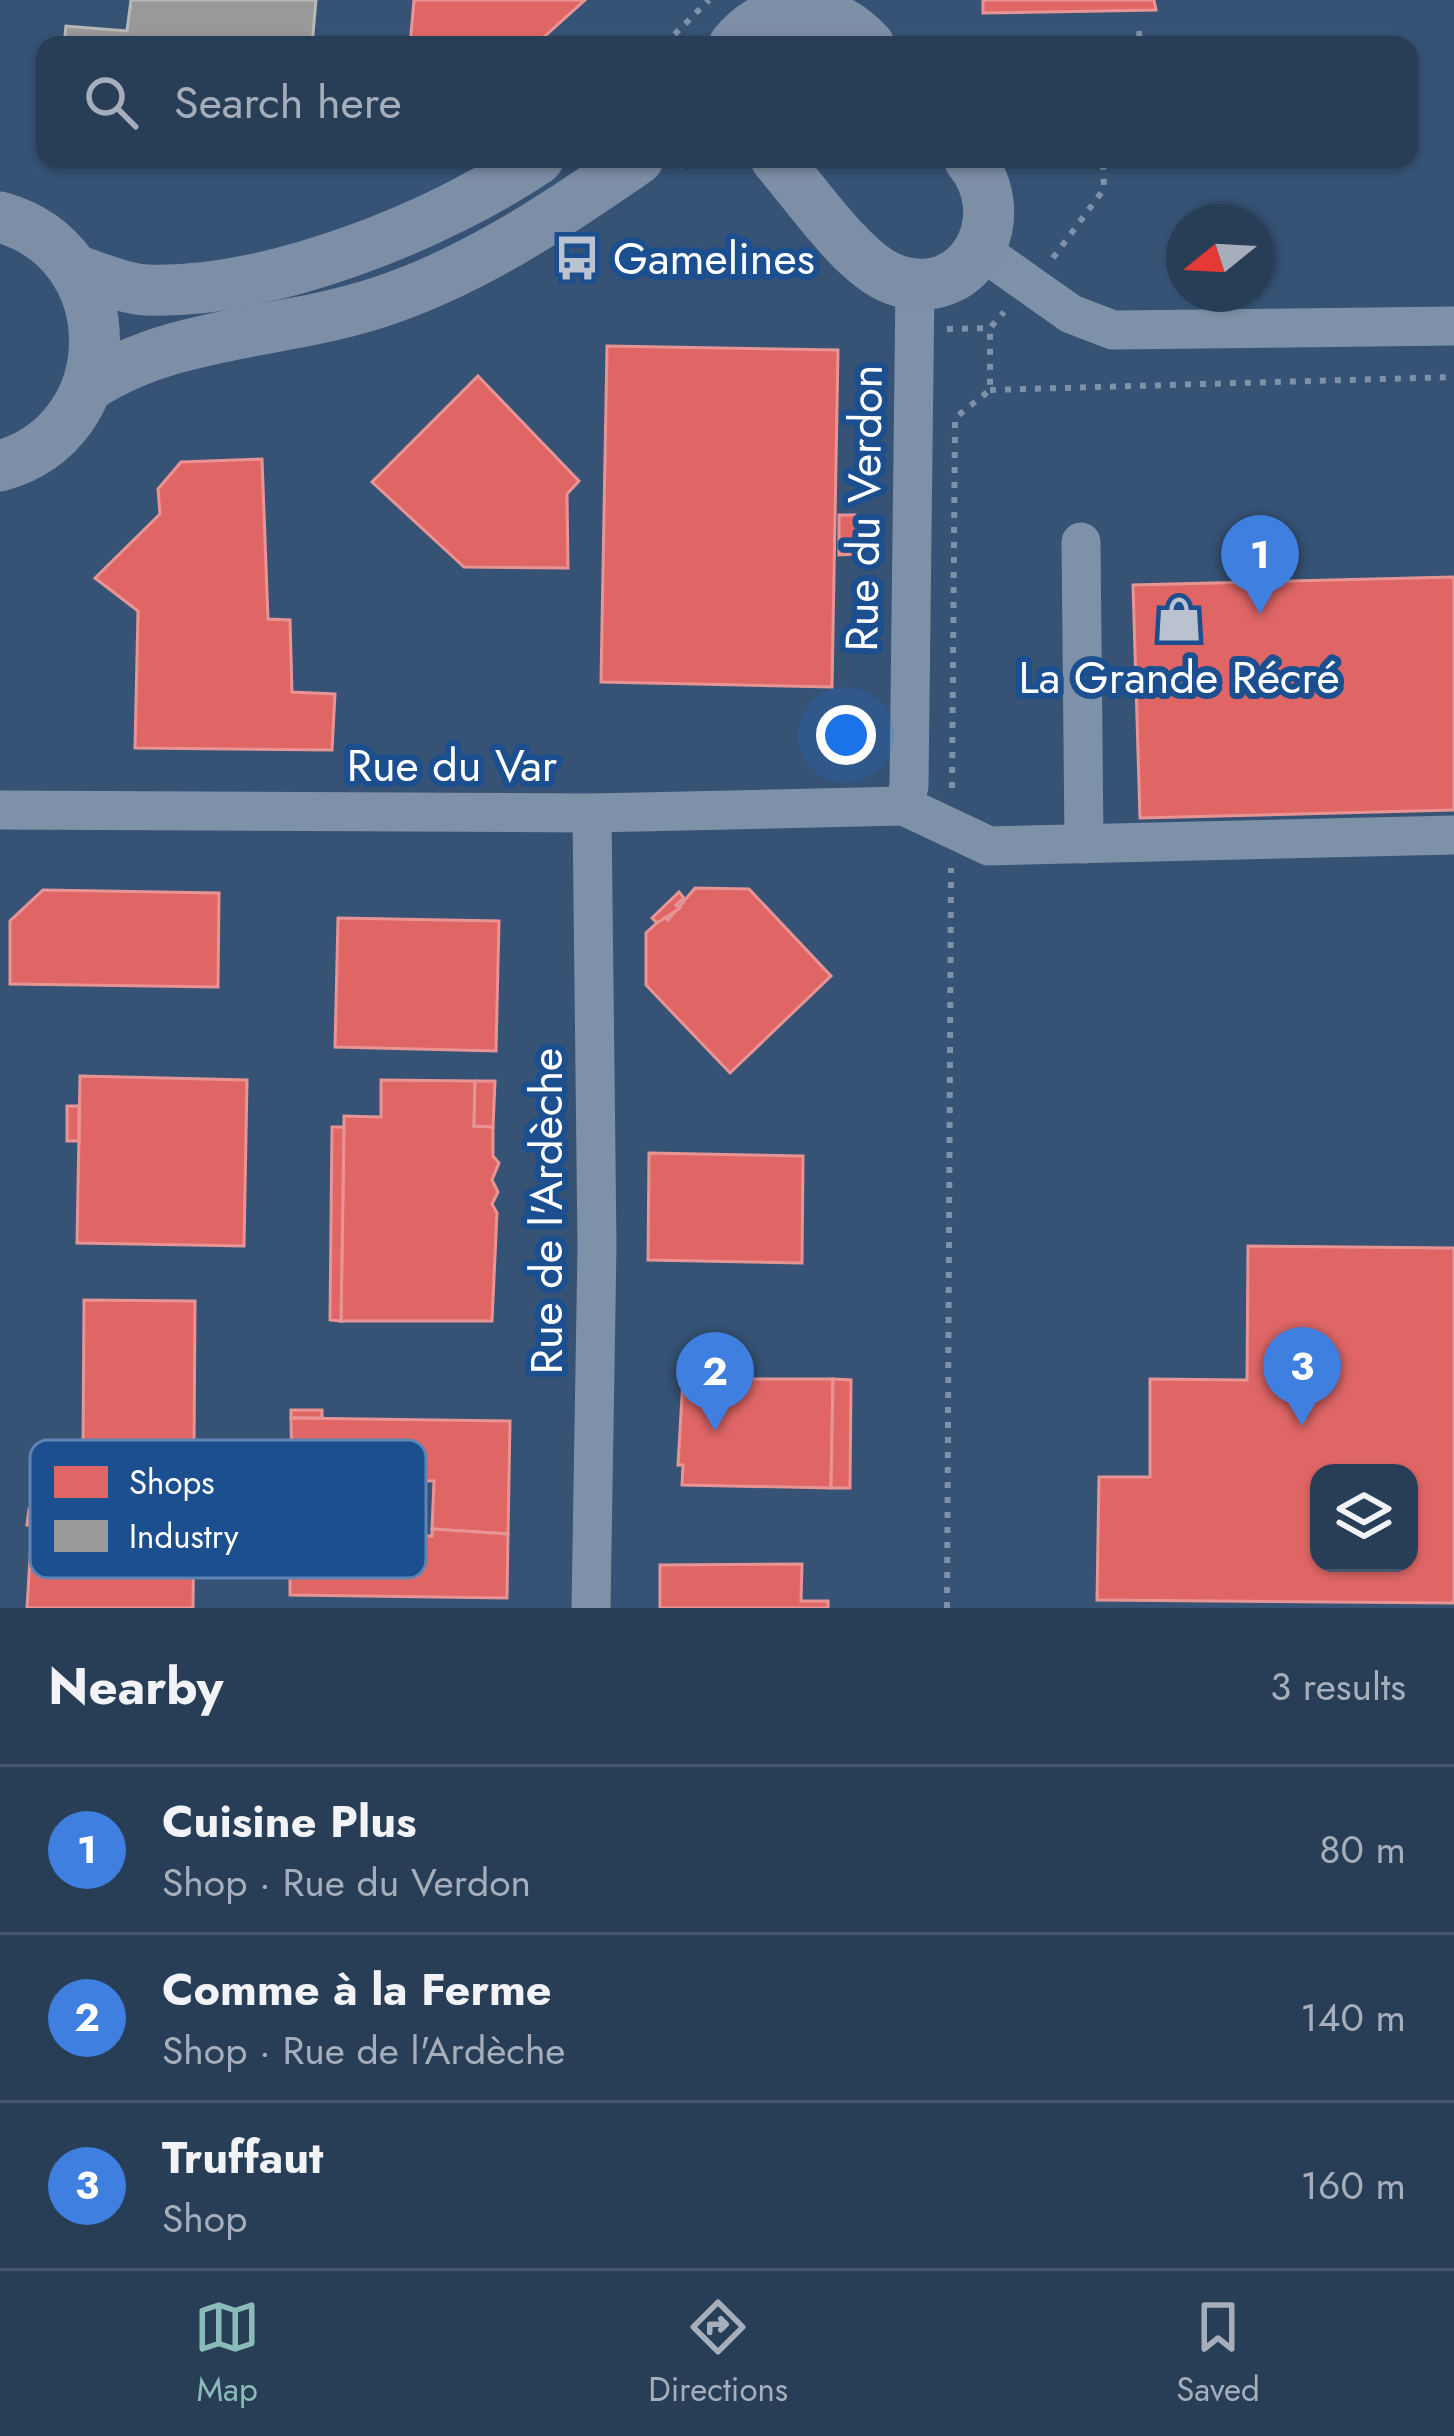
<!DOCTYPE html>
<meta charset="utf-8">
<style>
:root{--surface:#283e57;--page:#30455d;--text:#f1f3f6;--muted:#a5aeba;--line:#44576d;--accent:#8bbbb9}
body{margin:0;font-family:Jost,sans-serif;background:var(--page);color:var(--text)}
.controls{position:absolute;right:36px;bottom:36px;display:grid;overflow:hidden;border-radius:24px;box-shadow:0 3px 9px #0004}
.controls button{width:108px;height:108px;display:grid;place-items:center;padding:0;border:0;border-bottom:3px solid var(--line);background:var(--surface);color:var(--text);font:60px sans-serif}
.compass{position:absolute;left:1166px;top:204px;width:108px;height:108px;border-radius:50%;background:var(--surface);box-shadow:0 3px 9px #0004;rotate:252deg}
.you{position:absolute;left:846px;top:735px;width:42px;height:42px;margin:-30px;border:9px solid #fff;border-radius:50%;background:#1a73e8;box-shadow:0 0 0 18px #1a73e833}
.badge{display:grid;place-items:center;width:78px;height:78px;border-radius:50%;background:var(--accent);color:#fff;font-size:39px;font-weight:700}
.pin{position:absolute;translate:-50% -99px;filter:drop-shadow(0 3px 6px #0008)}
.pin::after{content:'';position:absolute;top:63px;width:42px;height:36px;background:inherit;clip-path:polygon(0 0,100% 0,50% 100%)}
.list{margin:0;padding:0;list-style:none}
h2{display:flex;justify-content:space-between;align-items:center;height:156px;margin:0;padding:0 48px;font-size:51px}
h2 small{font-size:39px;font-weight:400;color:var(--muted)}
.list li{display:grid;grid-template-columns:78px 1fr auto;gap:36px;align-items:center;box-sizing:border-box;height:168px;padding:0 48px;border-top:3px solid var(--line)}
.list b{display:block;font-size:45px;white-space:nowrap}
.list p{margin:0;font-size:39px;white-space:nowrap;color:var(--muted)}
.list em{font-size:39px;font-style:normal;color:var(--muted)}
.icon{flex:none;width:66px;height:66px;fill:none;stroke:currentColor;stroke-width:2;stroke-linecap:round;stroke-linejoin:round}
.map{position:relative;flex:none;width:1454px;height:1608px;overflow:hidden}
.search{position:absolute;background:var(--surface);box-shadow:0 3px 9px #0004;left:36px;right:36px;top:36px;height:132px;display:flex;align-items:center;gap:30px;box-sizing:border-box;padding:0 42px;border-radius:24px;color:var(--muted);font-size:45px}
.sheet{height:660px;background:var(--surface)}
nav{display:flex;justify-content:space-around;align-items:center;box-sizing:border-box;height:168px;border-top:3px solid var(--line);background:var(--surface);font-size:33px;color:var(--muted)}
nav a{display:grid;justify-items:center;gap:6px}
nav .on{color:var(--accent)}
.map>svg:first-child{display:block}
.shops{fill:#e06666;stroke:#e99494;stroke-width:3;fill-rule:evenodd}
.industry{fill:#999;stroke:#b8b8b8;stroke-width:3}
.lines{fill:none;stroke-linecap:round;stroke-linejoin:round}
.path{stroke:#7d92a8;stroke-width:6;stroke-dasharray:6 9;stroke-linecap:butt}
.minor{stroke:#7d92a8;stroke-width:39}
.major{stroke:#7d8ea7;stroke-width:51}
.labels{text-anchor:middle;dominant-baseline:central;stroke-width:12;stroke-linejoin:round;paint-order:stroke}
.poi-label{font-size:45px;fill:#fff;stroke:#1b4f8f;text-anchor:start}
.street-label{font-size:45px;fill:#fff;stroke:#1b4f8f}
.key{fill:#1b4f8f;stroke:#5f84b1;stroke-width:3}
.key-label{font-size:33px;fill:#fff}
</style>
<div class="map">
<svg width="1454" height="1608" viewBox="0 0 1454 1608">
<rect width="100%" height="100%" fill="#365274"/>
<g class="shops">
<path d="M414,0H585L535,45H410Z"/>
<path d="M983,0H1154L1156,10L983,13Z"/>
<path d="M607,346L838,350L832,687L601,682Z"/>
<path d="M478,376L579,481L567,494L568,568L464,567L372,482Z"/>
<path d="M262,459L268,619L290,620L292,692L335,694L332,750L135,748L138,611L95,578L160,514L158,489L181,462Z"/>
<path d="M839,515H855L856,554L839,555Z"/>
<path d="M1454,577V810L1140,818L1133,585Z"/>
<path d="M695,888L749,889L831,976L730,1073L646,985V933L664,916L668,920Z"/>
<path d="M43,890L219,893L218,987L10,984V921Z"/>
<path d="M679,892L684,898L676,905L680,908L657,923L652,918Z"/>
<path d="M338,918L499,921L496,1051L335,1047Z"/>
<rect x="545" y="1072" width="18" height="13"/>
<path d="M80,1076L247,1080L244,1246L77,1243Z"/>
<path d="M381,1080L475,1081L474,1126L493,1127V1156L499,1163L492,1180L498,1192L492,1204L497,1213L492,1321H341L344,1116L381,1117Z"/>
<path d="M475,1081H495L493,1127L474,1126Z"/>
<rect x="67" y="1106" width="12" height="35"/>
<path d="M332,1127H344L341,1321L330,1320Z"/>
<path d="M649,1153L803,1156L802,1263L648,1260Z"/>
<path d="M1248,1246L1454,1248V1603L1097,1600L1099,1477H1150V1379L1247,1380ZM1319,1473H1409V1563H1319Z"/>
<path d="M84,1300L195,1301L194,1452L83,1451Z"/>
<path d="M683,1379H833L831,1488L682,1485L683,1465H678Z"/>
<path d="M833,1379L851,1380L850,1488H831Z"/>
<rect x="291" y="1410" width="31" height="8"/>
<path d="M291,1418L510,1421L508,1534L432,1529L434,1481L292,1479Z"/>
<path d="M29,1509L58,1510L59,1526L27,1525Z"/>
<path d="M58,1510L194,1517L193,1608H27L32,1526H59Z"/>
<path d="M432,1529L508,1534L507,1598L290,1595V1536H432Z"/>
<path d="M802,1564L801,1601H828V1608H660V1565Z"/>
</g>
<path class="industry" d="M131,0H316L312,45H64L66,26L127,31Z"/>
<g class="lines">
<g class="path">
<path d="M1139,31L1140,45"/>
<path d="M664,45L709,0"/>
<path d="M714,159L733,164"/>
<path d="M679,166L700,159"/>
<path d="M1053,258L1104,189L1103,159"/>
<path d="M947,329L990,328L1004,312"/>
<path d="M990,390L1454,377"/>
<path d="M952,788L955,418L990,390V328"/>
<path d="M947,1608L951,868"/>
</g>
<g class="minor">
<path d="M979,249L1071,314L1113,330L1454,326"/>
<path d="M1081,542L1084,844"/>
<path d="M904,806L909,786L915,284"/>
<path d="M0,810L592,813L904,806L989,846L1454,835"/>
<path d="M591,1608L597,1246L592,813"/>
</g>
<g class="major">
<path d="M734,45C770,0 828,0 869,45"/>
<path d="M776,159C805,192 853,264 893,279C969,307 1018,218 969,159"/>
<path d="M0,217C127,252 125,431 0,466"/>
<path d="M75,270C98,277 123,289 147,290C270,294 437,227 538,159"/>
<path d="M89,386C175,330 284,334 380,302C474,271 557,215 638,159"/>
</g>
</g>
<defs>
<g id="bus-bare" transform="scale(3.6)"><path d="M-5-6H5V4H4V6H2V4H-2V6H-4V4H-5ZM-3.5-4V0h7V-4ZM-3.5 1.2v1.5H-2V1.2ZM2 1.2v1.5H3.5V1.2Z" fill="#b9c2ce" stroke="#1b4f8f" stroke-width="2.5" paint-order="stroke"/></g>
<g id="shop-bare" transform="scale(3.6)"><path d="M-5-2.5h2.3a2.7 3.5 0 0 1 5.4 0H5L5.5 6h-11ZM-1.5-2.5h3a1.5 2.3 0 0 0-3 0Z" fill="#b9c2ce" stroke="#1b4f8f" stroke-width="2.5" paint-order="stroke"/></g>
</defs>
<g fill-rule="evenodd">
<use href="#bus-bare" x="577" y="258"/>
<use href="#shop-bare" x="1179" y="619"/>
</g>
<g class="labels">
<g class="poi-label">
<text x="613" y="258">Gamelines</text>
<text x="1179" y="677" text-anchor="middle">La Grande Récré</text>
</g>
<g class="street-label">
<text transform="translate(864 508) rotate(-89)">Rue du Verdon</text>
<text x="452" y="765">Rue du Var</text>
<text transform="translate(546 1211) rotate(-90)">Rue de l'Ardèche</text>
</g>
</g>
<rect x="30" y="1440" width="396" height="138" rx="18" class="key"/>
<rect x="54" y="1466" width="54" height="32" fill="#e06666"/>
<rect x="54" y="1520" width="54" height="32" fill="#999"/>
<g class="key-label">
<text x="129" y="1494">Shops</text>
<text x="129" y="1548">Industry</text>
</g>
</svg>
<div class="controls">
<button><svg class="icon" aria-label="layers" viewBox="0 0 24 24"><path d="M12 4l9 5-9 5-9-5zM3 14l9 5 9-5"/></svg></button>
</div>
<svg class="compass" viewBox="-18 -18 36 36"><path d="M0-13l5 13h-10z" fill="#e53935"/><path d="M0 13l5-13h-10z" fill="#a5aeba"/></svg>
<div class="you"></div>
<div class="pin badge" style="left:1260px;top:614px;background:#3f7fe0">1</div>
<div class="pin badge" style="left:715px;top:1431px;background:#3f7fe0">2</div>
<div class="pin badge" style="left:1302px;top:1426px;background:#3f7fe0">3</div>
<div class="search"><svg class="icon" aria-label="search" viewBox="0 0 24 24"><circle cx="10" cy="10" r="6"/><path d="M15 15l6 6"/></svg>Search here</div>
</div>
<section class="sheet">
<h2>Nearby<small>3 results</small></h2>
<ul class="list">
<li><span class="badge" style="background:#3f7fe0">1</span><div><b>Cuisine Plus</b><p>Shop · Rue du Verdon</p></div><em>80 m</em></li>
<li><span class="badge" style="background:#3f7fe0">2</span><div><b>Comme à la Ferme</b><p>Shop · Rue de l'Ardèche</p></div><em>140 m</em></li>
<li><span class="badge" style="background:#3f7fe0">3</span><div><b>Truffaut</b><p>Shop</p></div><em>160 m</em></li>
</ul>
</section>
<nav>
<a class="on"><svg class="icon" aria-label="map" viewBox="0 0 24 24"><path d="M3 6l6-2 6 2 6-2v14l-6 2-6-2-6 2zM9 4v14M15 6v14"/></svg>Map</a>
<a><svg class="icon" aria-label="directions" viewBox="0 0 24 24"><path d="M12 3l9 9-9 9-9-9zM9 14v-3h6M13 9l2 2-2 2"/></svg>Directions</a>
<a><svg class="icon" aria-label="saved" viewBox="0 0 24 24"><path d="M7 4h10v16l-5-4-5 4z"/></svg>Saved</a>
</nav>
